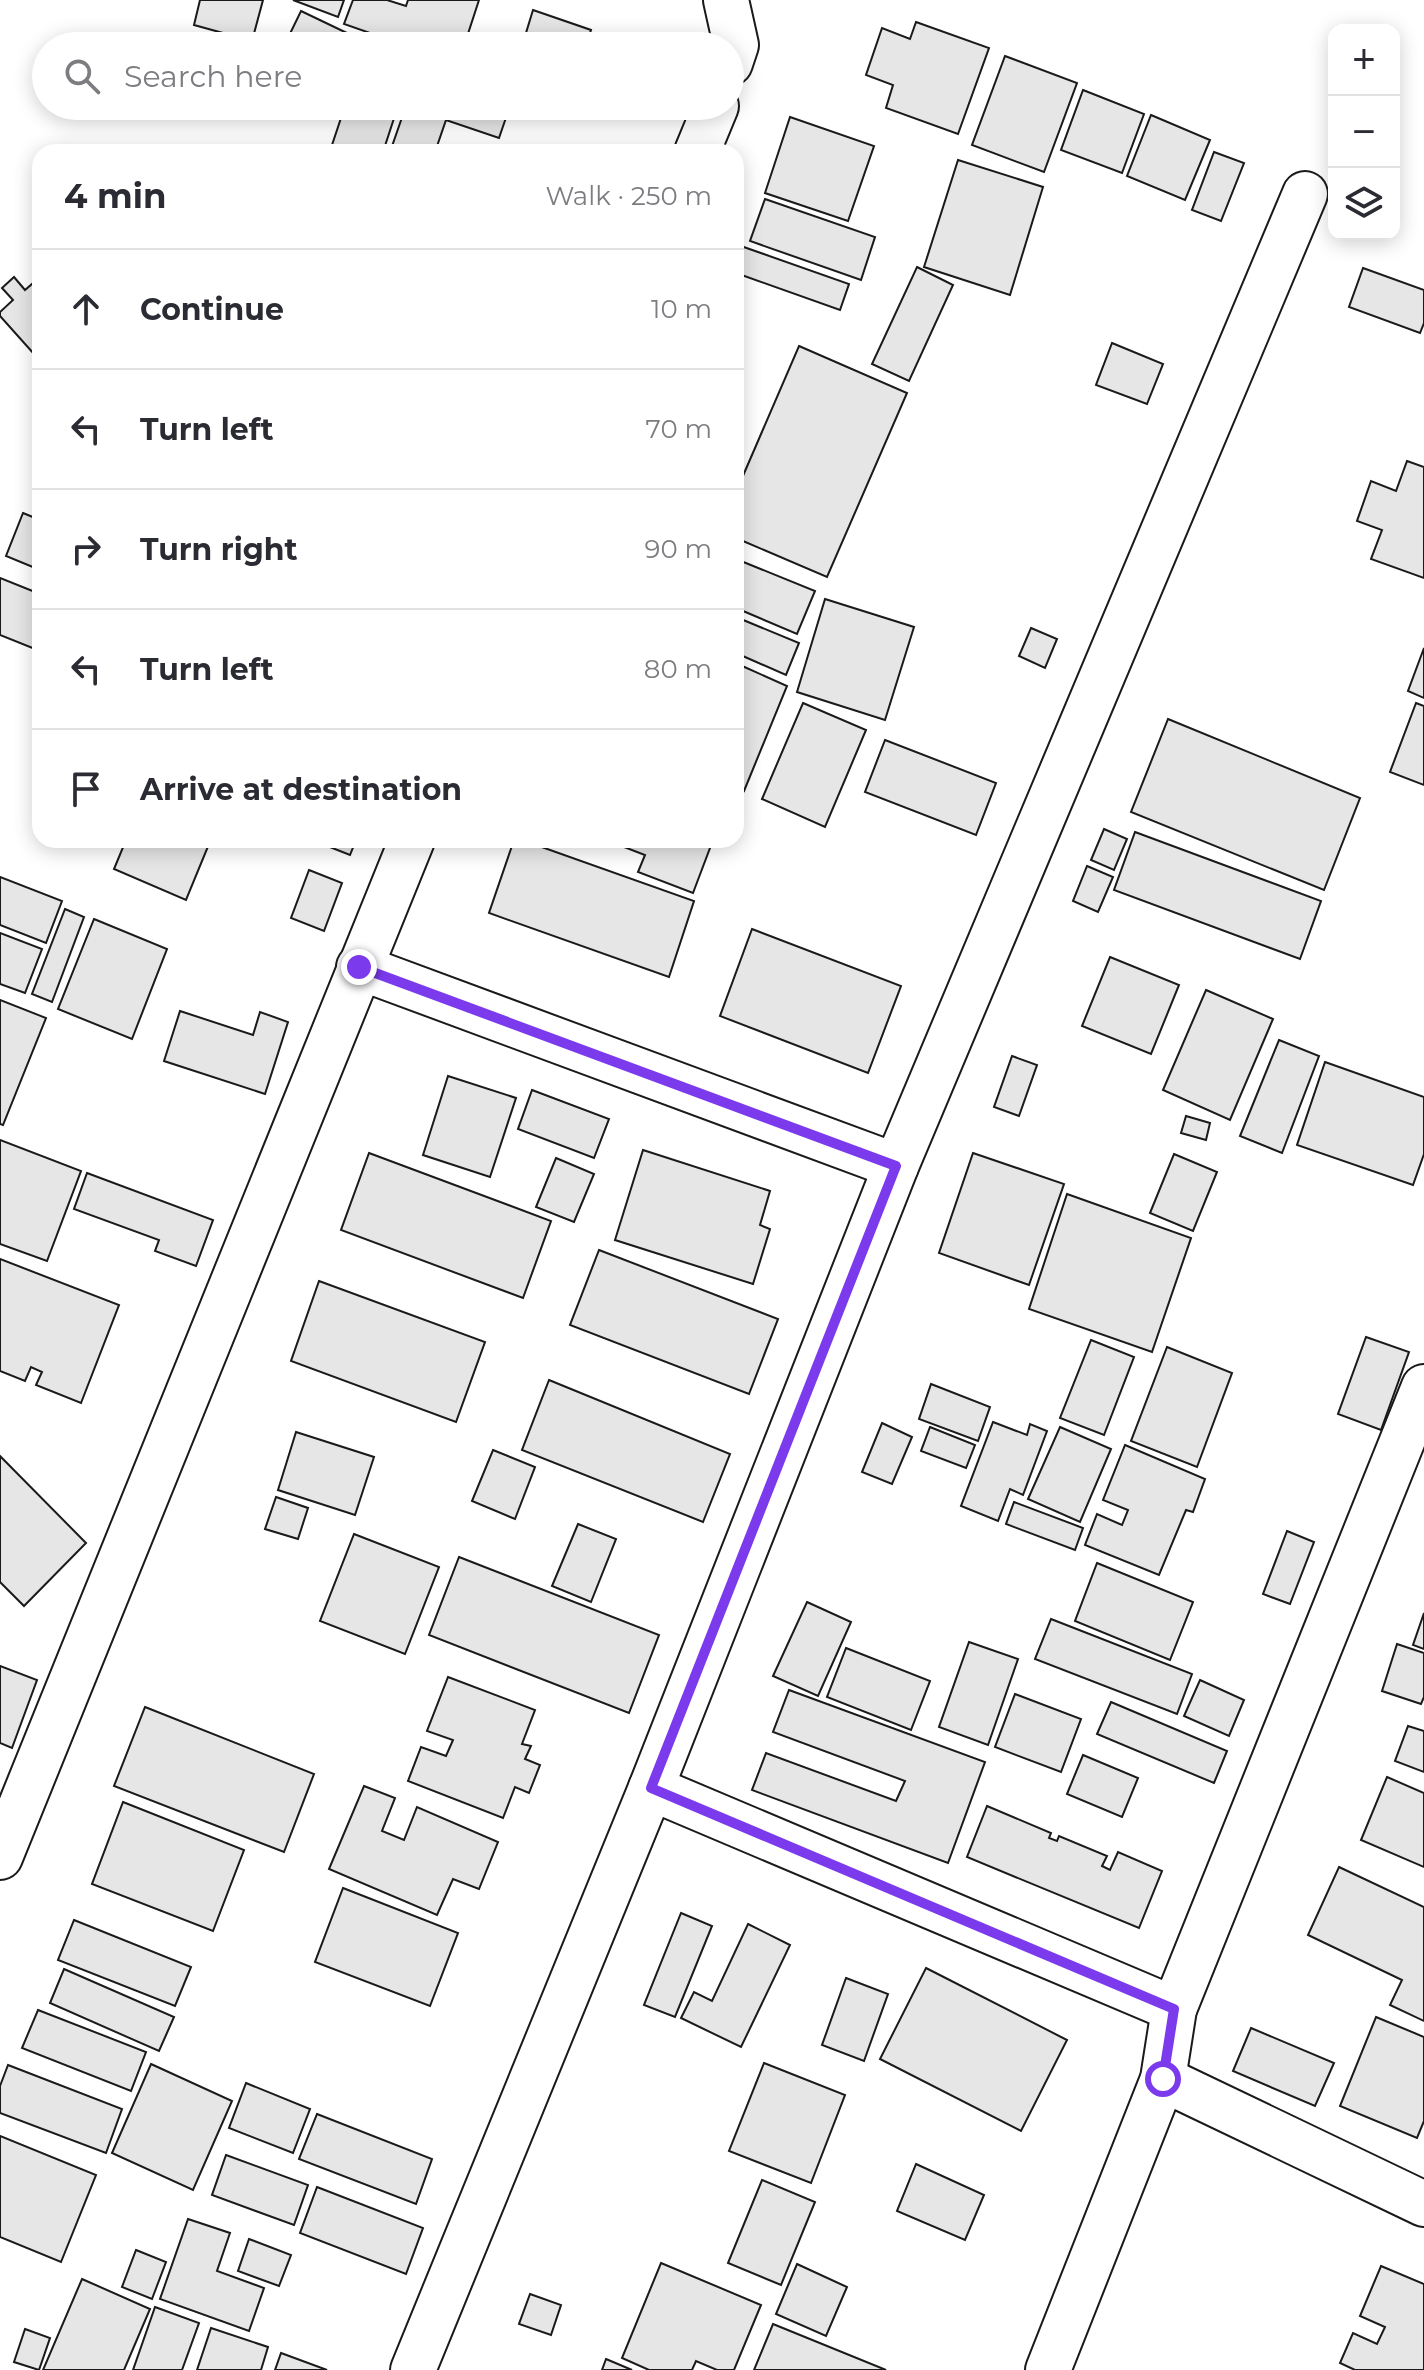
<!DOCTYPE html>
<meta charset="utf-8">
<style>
:root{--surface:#fff;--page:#f2f2f3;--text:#2b2b33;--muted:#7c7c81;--line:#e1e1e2}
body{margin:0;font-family:Montserrat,sans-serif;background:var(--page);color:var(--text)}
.controls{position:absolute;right:24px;top:24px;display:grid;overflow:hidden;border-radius:16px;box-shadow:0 4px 20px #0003}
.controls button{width:72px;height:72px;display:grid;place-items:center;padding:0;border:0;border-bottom:2px solid var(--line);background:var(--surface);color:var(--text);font:40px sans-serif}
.stop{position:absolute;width:24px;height:24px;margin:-18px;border:6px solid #7c3aed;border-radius:50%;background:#fff}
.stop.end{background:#7c3aed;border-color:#fff;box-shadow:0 2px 8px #0008}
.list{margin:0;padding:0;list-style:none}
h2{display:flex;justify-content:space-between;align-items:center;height:104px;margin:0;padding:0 32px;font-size:34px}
h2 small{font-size:26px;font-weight:400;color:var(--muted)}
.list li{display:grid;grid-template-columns:52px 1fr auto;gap:24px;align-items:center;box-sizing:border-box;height:120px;padding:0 32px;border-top:2px solid var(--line)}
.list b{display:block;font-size:30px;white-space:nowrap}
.list em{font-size:26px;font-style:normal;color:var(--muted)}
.icon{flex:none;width:44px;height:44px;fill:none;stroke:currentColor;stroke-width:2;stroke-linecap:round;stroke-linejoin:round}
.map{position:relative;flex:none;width:1424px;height:2370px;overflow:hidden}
.search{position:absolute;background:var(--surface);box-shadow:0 4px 20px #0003;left:32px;top:32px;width:712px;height:88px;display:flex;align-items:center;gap:20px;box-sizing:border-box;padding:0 28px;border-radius:44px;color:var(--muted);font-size:30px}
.panel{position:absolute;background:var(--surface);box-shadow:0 4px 20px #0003;left:32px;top:144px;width:712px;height:704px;border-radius:24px}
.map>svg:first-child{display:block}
.building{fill:#e6e6e6;stroke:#1a1a1a;stroke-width:2}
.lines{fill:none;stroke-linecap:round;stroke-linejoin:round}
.minor-casing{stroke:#1a1a1a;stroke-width:48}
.minor{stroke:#fff;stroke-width:44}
.route{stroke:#7c3aed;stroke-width:10}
</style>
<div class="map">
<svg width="1424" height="2370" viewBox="0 0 1424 2370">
<rect width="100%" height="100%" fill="#fff"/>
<g class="building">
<path d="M200,0H263L252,41L194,25Z"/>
<path d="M293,0H344L338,17Z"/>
<path d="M353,0H387L406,6L408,0H479L464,46H407L344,24Z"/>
<path d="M533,10L591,30L586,46H522Z"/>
<path d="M301,11L347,33L341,46H284Z"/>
<path d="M916,22L989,48L958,134L886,108L893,85L866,75L882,28L910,39Z"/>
<path d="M1005,56L1077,83L1044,172L972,145Z"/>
<path d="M1083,90L1144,114L1122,173L1061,150Z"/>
<path d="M345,106H398L383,152H345L331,148Z"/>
<path d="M406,106H510L499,138L446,120L435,152H390Z"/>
<path d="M1151,115L1210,140L1185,200L1127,176Z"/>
<path d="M790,117L874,146L848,221L765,193Z"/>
<path d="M1214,152L1244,163L1221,221L1192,210Z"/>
<path d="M958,160L1043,187L1010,295L924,267Z"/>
<path d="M765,199L875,237L861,280L750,241Z"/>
<path d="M738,245L849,284L840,310L736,273V252Z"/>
<path d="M917,267L953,285L909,381L872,364Z"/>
<path d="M1363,268L1424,290V323L1420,333L1349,307Z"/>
<path d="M14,277L25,290L40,277V348L34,354L0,316V312L13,300L2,288Z"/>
<path d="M1112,343L1163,364L1147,404L1096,385Z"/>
<path d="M799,346L907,393L827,577L736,538V492Z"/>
<path d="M1407,461L1424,467V578L1371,559L1382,530L1357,521L1371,481L1396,491Z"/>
<path d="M23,513L40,520V570L6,556Z"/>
<path d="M736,559L815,591L797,634L736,608Z"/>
<path d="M0,578L40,594V651L0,635Z"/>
<path d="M825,599L914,627L885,720L797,692Z"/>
<path d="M736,617L799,643L786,675L736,653Z"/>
<path d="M1031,628L1057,639L1045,668L1019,656Z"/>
<path d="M1424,648V698L1408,691Z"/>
<path d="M740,665L787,686L744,791L736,787V675Z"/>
<path d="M803,703L866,730L825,827L762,799Z"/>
<path d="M1416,703L1424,706V785L1390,772Z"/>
<path d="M1168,719L1360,798L1324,890L1131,812Z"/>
<path d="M885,740L996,783L976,835L865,792Z"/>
<path d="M1104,829L1127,839L1114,870L1091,860Z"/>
<path d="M1135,832L1321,901L1300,959L1114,890Z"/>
<path d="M126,840H199L209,844L186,900L114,869Z"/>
<path d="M312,840H356L350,855Z"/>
<path d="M514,840H522L694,901L669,977L489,913Z"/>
<path d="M606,840H713L693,893L638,872L645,855Z"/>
<path d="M1087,866L1113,877L1098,912L1073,901Z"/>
<path d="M309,870L342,883L324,931L291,918Z"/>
<path d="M0,877L62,901L46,943L0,925Z"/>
<path d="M65,909L84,917L52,1002L32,994Z"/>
<path d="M94,919L167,949L132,1039L58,1009Z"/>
<path d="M752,929L901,986L868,1073L720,1016Z"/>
<path d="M0,933L42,949L25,993L0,984Z"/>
<path d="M1110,957L1179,985L1151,1054L1082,1026Z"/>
<path d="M1206,990L1273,1019L1230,1120L1163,1090Z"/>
<path d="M0,1000L46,1018L3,1125L0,1124Z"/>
<path d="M180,1011L253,1035L260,1012L288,1022L265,1094L164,1061Z"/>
<path d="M1279,1040L1319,1056L1282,1153L1240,1136Z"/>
<path d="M1012,1056L1037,1065L1019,1116L994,1107Z"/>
<path d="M1325,1062L1424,1097V1154L1413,1185L1297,1145Z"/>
<path d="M448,1076L516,1098L490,1177L423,1155Z"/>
<path d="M532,1090L609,1119L594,1158L518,1129Z"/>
<path d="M1186,1116L1210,1123L1206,1140L1181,1133Z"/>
<path d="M0,1140L81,1171L47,1261L0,1244Z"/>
<path d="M643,1150L770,1191L760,1225L770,1229L753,1284L615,1240Z"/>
<path d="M369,1153L551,1221L523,1298L341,1230Z"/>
<path d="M973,1153L1064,1184L1029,1285L939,1253Z"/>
<path d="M1174,1154L1217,1172L1193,1231L1150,1213Z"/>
<path d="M556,1158L594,1174L574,1222L536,1207Z"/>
<path d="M87,1173L213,1220L196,1266L155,1251L159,1240L74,1209Z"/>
<path d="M1067,1194L1191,1238L1152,1352L1029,1309Z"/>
<path d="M599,1250L778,1319L749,1394L570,1325Z"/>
<path d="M0,1259L119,1305L81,1403L36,1385L42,1372L31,1367L25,1381L0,1371Z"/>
<path d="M319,1281L485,1342L456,1422L291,1361Z"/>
<path d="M1366,1337L1409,1352L1381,1430L1338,1414Z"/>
<path d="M1091,1340L1134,1357L1104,1435L1060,1418Z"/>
<path d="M1167,1347L1232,1373L1197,1467L1131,1441Z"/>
<path d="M549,1380L730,1454L703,1522L522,1450Z"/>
<path d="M931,1384L990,1407L978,1441L919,1419Z"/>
<path d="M993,1422L1027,1435L1030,1424L1047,1431L1023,1495L1010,1489L998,1521L961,1506Z"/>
<path d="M882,1423L912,1437L892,1484L862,1472Z"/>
<path d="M930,1427L975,1445L966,1468L921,1451Z"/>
<path d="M1060,1427L1111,1449L1080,1522L1028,1499Z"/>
<path d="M296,1432L374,1457L355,1515L278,1490Z"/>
<path d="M1125,1445L1205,1479L1193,1512L1186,1510L1159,1575L1085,1545L1097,1514L1122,1525L1128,1510L1103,1500Z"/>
<path d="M493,1450L535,1467L515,1519L472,1501Z"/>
<path d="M0,1456L86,1543L24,1606L0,1582Z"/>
<path d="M276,1497L308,1508L298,1539L265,1529Z"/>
<path d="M1014,1502L1083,1528L1075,1550L1006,1524Z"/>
<path d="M578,1524L616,1539L591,1602L552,1586Z"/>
<path d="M1287,1531L1314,1542L1290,1604L1263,1594Z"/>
<path d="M354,1534L439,1567L405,1654L320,1621Z"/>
<path d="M459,1557L659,1635L629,1713L429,1635Z"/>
<path d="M1097,1563L1193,1602L1170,1660L1075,1621Z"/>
<path d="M807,1602L851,1622L818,1696L773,1676Z"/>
<path d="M1424,1613V1649L1413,1645Z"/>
<path d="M1051,1619L1192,1674L1177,1714L1035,1659Z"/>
<path d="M969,1642L1018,1659L988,1745L939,1727Z"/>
<path d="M1397,1644L1424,1653V1697L1421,1704L1382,1691Z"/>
<path d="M846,1648L930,1681L911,1730L827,1697Z"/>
<path d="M0,1666L37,1680L12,1748L0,1743Z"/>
<path d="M448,1677L535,1710L522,1744L531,1746L525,1759L540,1765L529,1793L515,1787L503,1818L408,1781L421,1747L446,1756L453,1740L427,1731Z"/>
<path d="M1200,1680L1244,1700L1229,1736L1184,1716Z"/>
<path d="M789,1690L985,1762L948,1863L752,1790L766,1753L896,1801L905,1781L773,1732Z"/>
<path d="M1015,1694L1081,1719L1061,1772L995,1747Z"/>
<path d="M1111,1702L1227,1751L1214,1783L1097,1734Z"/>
<path d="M145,1707L314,1774L284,1852L114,1786Z"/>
<path d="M1408,1726L1424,1731V1772L1395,1761Z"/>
<path d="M1083,1755L1138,1778L1122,1817L1067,1794Z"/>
<path d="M1387,1777L1424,1793V1867L1361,1840Z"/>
<path d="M364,1786L395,1798L382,1831L404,1840L417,1807L498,1842L479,1889L453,1879L437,1915L329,1869Z"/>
<path d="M123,1802L244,1850L213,1931L92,1884Z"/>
<path d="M987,1806L1051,1833L1049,1838L1057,1841L1059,1836L1107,1856L1102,1866L1110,1870L1118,1852L1162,1871L1139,1928L967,1857Z"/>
<path d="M1339,1867L1424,1907V2021L1390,2005L1402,1980L1308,1935Z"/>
<path d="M343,1888L458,1933L430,2006L315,1962Z"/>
<path d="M681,1913L712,1926L675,2017L644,2005Z"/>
<path d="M74,1920L191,1967L175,2006L58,1960Z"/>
<path d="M748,1924L790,1945L741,2047L681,2018L694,1992L712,2001Z"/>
<path d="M926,1968L1067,2040L1021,2131L880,2059Z"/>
<path d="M64,1969L174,2017L159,2051L50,2003Z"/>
<path d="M846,1978L888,1994L864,2061L822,2045Z"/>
<path d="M38,2010L146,2052L131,2091L22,2048Z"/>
<path d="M1376,2017L1424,2037V2121L1417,2138L1340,2106Z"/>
<path d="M1251,2028L1334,2063L1315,2106L1233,2071Z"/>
<path d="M764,2063L845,2095L811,2183L729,2151Z"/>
<path d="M151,2064L232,2101L193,2190L112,2153Z"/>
<path d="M8,2065L122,2109L106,2153L0,2113V2086Z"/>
<path d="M246,2083L310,2109L293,2153L229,2128Z"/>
<path d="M317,2114L432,2159L416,2204L299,2159Z"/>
<path d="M0,2136L96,2175L61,2262L0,2237Z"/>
<path d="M226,2155L308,2185L294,2225L212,2195Z"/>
<path d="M916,2164L984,2195L965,2240L897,2211Z"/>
<path d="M762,2180L815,2202L781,2285L728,2263Z"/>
<path d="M317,2187L423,2228L406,2274L300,2233Z"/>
<path d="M188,2219L230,2233L217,2271L264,2288L249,2331L160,2299Z"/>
<path d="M249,2239L291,2255L279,2286L238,2271Z"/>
<path d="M136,2250L166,2262L152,2299L122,2287Z"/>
<path d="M661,2263L761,2305L734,2370H717L696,2361L692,2370H649L622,2358Z"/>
<path d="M797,2264L847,2287L826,2336L776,2314Z"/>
<path d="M1381,2266L1424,2284V2370H1355L1340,2363L1353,2333L1377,2344L1385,2327L1360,2316Z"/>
<path d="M82,2279L150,2309L124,2370H43Z"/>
<path d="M530,2294L561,2305L551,2335L519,2324Z"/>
<path d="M155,2307L199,2323L182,2370H133Z"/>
<path d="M773,2324L886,2370H754Z"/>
<path d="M211,2328L268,2347L261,2370H197Z"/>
<path d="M25,2329L50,2338L39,2370L14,2362Z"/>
<path d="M281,2353L327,2370H275Z"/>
<path d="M606,2359L632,2370H602Z"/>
</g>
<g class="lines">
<g class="minor-casing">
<g id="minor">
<path d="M726,0L736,45L730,63"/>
<path d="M697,152L716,106"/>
<path d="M359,967L896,1166"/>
<path d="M651,1788L1174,2009"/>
<path d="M0,1857L412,840"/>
<path d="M1163,2079L1424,2204"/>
<path d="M413,2370L651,1788L896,1166L1305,194"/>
<path d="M1048,2370L1163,2079L1174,2009L1424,1387"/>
</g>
</g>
<use href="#minor" class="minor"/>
</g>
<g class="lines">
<path class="route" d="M359,967L896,1166L651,1788L1174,2009L1163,2079"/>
</g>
</svg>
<div class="controls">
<button>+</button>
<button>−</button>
<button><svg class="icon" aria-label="layers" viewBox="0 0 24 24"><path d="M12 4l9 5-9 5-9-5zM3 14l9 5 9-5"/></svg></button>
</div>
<div class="stop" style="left:1163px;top:2079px"></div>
<div class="stop end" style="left:359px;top:967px"></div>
<div class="search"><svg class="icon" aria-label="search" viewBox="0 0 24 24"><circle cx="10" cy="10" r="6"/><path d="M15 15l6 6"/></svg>Search here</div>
<section class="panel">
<h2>4 min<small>Walk · 250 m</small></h2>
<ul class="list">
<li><svg class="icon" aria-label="ahead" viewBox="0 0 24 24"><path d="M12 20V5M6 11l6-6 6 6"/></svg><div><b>Continue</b></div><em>10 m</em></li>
<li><svg class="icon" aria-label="left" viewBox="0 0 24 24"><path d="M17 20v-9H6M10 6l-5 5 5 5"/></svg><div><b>Turn left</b></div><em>70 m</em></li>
<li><svg class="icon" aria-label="right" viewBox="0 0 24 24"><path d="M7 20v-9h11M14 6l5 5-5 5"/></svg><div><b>Turn right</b></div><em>90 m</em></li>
<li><svg class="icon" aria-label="left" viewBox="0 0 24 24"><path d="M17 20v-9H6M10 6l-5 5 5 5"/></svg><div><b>Turn left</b></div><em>80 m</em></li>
<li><svg class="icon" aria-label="arrive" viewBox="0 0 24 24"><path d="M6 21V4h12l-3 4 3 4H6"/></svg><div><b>Arrive at destination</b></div></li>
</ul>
</section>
</div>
